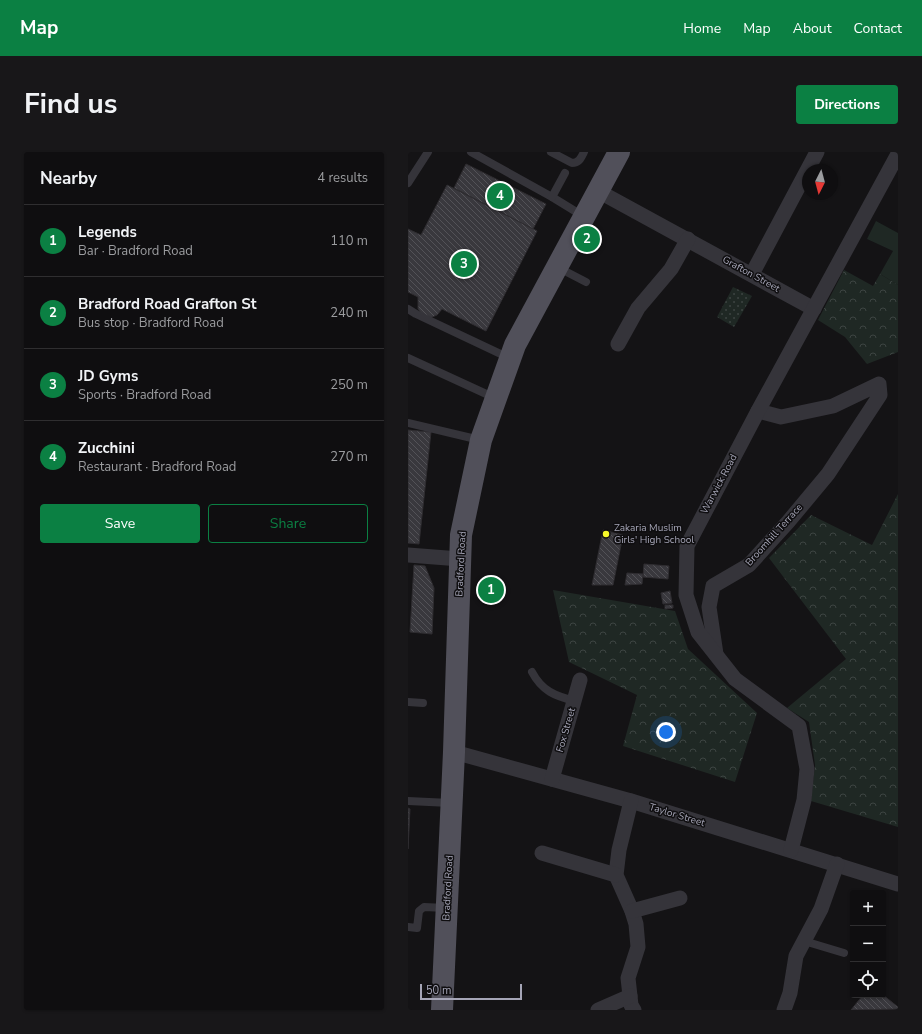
<!DOCTYPE html>
<meta charset="utf-8">
<style>
:root{--surface:#0f0e10;--page:#181719;--text:#f1f3f6;--muted:#9b9c9f;--line:#2f2e30;--accent:#0b8043}
body{margin:0;font-family:"Nunito Sans",sans-serif;background:var(--page);color:var(--text)}
.controls{position:absolute;right:12px;bottom:12px;display:grid;overflow:hidden;border-radius:4px;box-shadow:0 1px 3px #0004}
.controls button{width:36px;height:36px;display:grid;place-items:center;padding:0;border:0;border-bottom:1px solid var(--line);background:var(--surface);color:var(--text);font:20px sans-serif}
.compass{position:absolute;left:394px;top:12px;width:36px;height:36px;border-radius:50%;background:var(--surface);box-shadow:0 1px 3px #0004;rotate:186deg}
.scale{position:absolute;left:12px;bottom:10px;width:102px;box-sizing:border-box;padding-left:4px;border:2px solid #a5a5b6;border-top:0;font-size:11px;line-height:14px;white-space:nowrap;color:#a5a5b6;-webkit-text-stroke:3px #0f0e10;paint-order:stroke}
.you{position:absolute;left:258px;top:580px;width:14px;height:14px;margin:-10px;border:3px solid #fff;border-radius:50%;background:#1a73e8;box-shadow:0 0 0 6px #1a73e833}
.badge{display:grid;place-items:center;width:26px;height:26px;border-radius:50%;background:var(--accent);color:#fff;font-size:13px;font-weight:700}
.pin{position:absolute;translate:-50% -50%;border:2px solid #fff;box-shadow:0 1px 4px #0006}
.list{margin:0;padding:0;list-style:none}
h2{display:flex;justify-content:space-between;align-items:center;height:52px;margin:0;padding:0 16px;font-size:17px}
h2 small{font-size:13px;font-weight:400;color:var(--muted)}
.list li{display:grid;grid-template-columns:26px 1fr auto;gap:12px;align-items:center;box-sizing:border-box;height:72px;padding:0 16px;border-top:1px solid var(--line)}
.list b{display:block;font-size:15px;white-space:nowrap}
.list p{margin:0;font-size:13px;white-space:nowrap;color:var(--muted)}
.list em{font-size:13px;font-style:normal;color:var(--muted)}
.actions{display:flex;gap:8px;padding:12px 16px}
.actions a{flex:1;padding:9px 0;border:1px solid var(--accent);border-radius:4px;text-align:center;font-size:14px;color:var(--accent)}
.actions .main{background:var(--accent);color:#fff}
.icon{flex:none;width:22px;height:22px;fill:none;stroke:currentColor;stroke-width:2;stroke-linecap:round;stroke-linejoin:round}
.map{position:relative;flex:none;width:490px;height:858px;overflow:hidden;border-radius:4px}
header{display:flex;align-items:center;gap:24px;box-sizing:border-box;height:56px;padding:0 20px;background:var(--accent);color:#fff}
header strong{font-size:19px}
nav{display:flex;gap:22px;margin-inline-start:auto;font-size:14px}
.intro{display:flex;align-items:center;justify-content:space-between;box-sizing:border-box;height:96px;padding:0 24px}
h1{margin:0;font-size:28px}
.button{padding:10px 18px;border-radius:4px;background:var(--accent);color:#fff;font-size:14px;font-weight:700}
main{display:flex;gap:24px;padding:0 24px}
aside{flex:1;background:var(--surface);border-radius:4px;box-shadow:0 1px 3px #0004}
.map>svg:first-child{display:block}
.grass{fill:#1f2824}
.forest{fill:url(#forest-crowns)}
.park{fill:url(#park-dots)}
.building{fill:url(#building-back-hatch);stroke:#2f2d31}
.lines{fill:none;stroke-linecap:round;stroke-linejoin:round}
.service{stroke:#35343a;stroke-width:8}
.minor{stroke:#35343a;stroke-width:15}
.primary{stroke:#51505a;stroke-width:22}
.poi-dot{fill:#f6f829;stroke:#0f0e10;stroke-width:1.5}
.labels{text-anchor:middle;dominant-baseline:central;stroke-width:3;stroke-linejoin:round;paint-order:stroke}
.street-label{font-size:10px;fill:#a5a5b6;stroke:#0f0e10}
.poi-label{font-size:10px;fill:#a5a5b6;stroke:#0f0e10;text-anchor:start}
</style>
<header>
<strong>Map</strong>
<nav><a>Home</a><a>Map</a><a>About</a><a>Contact</a></nav>
</header>
<div class="intro"><h1>Find us</h1><a class="button">Directions</a></div>
<main>
<aside>
<h2>Nearby<small>4 results</small></h2>
<ul class="list">
<li><span class="badge">1</span><div><b>Legends</b><p>Bar · Bradford Road</p></div><em>110 m</em></li>
<li><span class="badge">2</span><div><b>Bradford Road Grafton St</b><p>Bus stop · Bradford Road</p></div><em>240 m</em></li>
<li><span class="badge">3</span><div><b>JD Gyms</b><p>Sports · Bradford Road</p></div><em>250 m</em></li>
<li><span class="badge">4</span><div><b>Zucchini</b><p>Restaurant · Bradford Road</p></div><em>270 m</em></li>
</ul>
<div class="actions"><a class="main">Save</a><a>Share</a></div>
</aside>
<div class="map">
<svg width="490" height="858" viewBox="0 0 490 858">
<defs>
<pattern id="forest-crowns" width="20" height="18" patternUnits="userSpaceOnUse"><rect width="20" height="18" fill="#1f2824"/><path d="M2 6a3 3 0 1 1 6 0M12 15a3 3 0 1 1 6 0" fill="none" stroke="#3d4442"/></pattern>
<pattern id="park-dots" width="8" height="8" patternUnits="userSpaceOnUse"><rect width="8" height="8" fill="#1f2824"/><path d="M2 2h.1M6 6h.1" fill="none" stroke="#3d4442" stroke-width="1.8" stroke-linecap="round"/></pattern>
<pattern id="building-back-hatch" width="6" height="6" patternUnits="userSpaceOnUse"><rect width="6" height="6" fill="#39383d"/><path d="M-1 5l2 2M0 0l6 6M5-1l2 2" fill="none" stroke="#535257"/></pattern>
</defs>
<rect width="100%" height="100%" fill="#141315"/>
<path class="grass" d="M468,69L490,81V133L472,122L485,99L459,87Z"/>
<g class="forest">
<path d="M436,118L465,134L472,122L490,133V200L459,212L437,185L410,168Z"/>
<path d="M490,342V675L403,649L407,613L401,570L379,556L438,507L361,406L403,363L464,393Z"/>
<path d="M145,438L267,459L280,497L349,561L327,630L215,594L229,543L161,510Z"/>
</g>
<path class="park" d="M325,135L344,144L326,175L309,165Z"/>
<g class="building">
<path d="M58,12L138,52L125,77L46,36Z"/>
<path d="M39,33L129,79L78,179L34,157L29,163L22,166L15,164L10,157V145L0,140V77L13,83Z"/>
<path d="M0,278L23,280L11,392L0,391Z"/>
<path d="M195,378L215,383L205,433H184Z"/>
<path d="M236,412L261,414L260,427L235,425Z"/>
<path d="M6,413L17,414L26,436L24,482L2,480Z"/>
<path d="M219,421L235,422L234,432L217,433Z"/>
<path d="M262,439L264,451L255,452L253,441Z"/>
<path d="M257,453H265V456L257,457Z"/>
<path d="M0,656L2,657L0,697Z"/>
<path d="M455,843H475L490,855V857L443,858Z"/>
</g>
<g class="lines">
<g class="service">
<path d="M63,0L144,45L175,64"/>
<path d="M143,0L164,11C171,11 173,6 176,0"/>
<path d="M0,31L20,0"/>
<path d="M144,45L157,21"/>
<path d="M151,116L178,130"/>
<path d="M0,157L8,162L101,206"/>
<path d="M0,206L87,246"/>
<path d="M0,271L72,288"/>
<path d="M124,520C134,539 147,544 167,549"/>
<path d="M0,550L15,551"/>
<path d="M0,649L42,651"/>
<path d="M0,775L9,776L11,759L16,755L38,756"/>
<path d="M396,789L436,801"/>
</g>
<g class="minor">
<path d="M190,39L406,157"/>
<path d="M344,122L409,0"/>
<path d="M210,192L230,156L263,117L280,87"/>
<path d="M0,403L52,407"/>
<path d="M308,502L301,455L305,434L341,413L380,370L420,322L472,243L471,232L425,254L373,265L350,259"/>
<path d="M46,600L223,649L490,732"/>
<path d="M144,627L172,528"/>
<path d="M223,649L211,698L208,723L224,759L228,772L230,795L220,826L223,853L226,858"/>
<path d="M383,698L396,648L399,617L391,574L327,527L290,480L278,443L279,394L350,259L490,2"/>
<path d="M134,701L208,723"/>
<path d="M224,759L272,746"/>
<path d="M190,858L222,844"/>
<path d="M376,858L382,841L388,804L413,757L429,712"/>
</g>
<path class="primary" d="M34,858L46,600L53,383L73,288L107,193L211,0"/>
</g>
<circle class="poi-dot" cx="198" cy="382" r="4"/>
<g class="labels">
<g class="street-label">
<text transform="translate(343 122) rotate(29)">Grafton Street</text>
<text transform="translate(311 332) rotate(-62)">Warwick Road</text>
<text transform="translate(366 383) rotate(-48)">Broomhill Terrace</text>
<text transform="translate(53 412) rotate(-87)">Bradford Road</text>
<text transform="translate(158 578) rotate(-74)">Fox Street</text>
<text transform="translate(269 663) rotate(17)">Taylor Street</text>
<text transform="translate(40 736) rotate(-87)">Bradford Road</text>
</g>
<g class="poi-label">
<text x="206" y="376">Zakaria Muslim<tspan x="206" dy="12">Girls' High School</tspan></text>
</g>
</g>
</svg>
<div class="controls">
<button>+</button>
<button>−</button>
<button><svg class="icon" aria-label="locate" viewBox="0 0 24 24"><circle cx="12" cy="12" r="6"/><path d="M12 2v4M12 18v4M2 12h4M18 12h4"/></svg></button>
</div>
<svg class="compass" viewBox="-18 -18 36 36"><path d="M0-13l5 13h-10z" fill="#e53935"/><path d="M0 13l5-13h-10z" fill="#9b9c9f"/></svg>
<div class="scale">50 m</div>
<div class="you"></div>
<div class="pin badge" style="left:83px;top:438px">1</div>
<div class="pin badge" style="left:179px;top:87px">2</div>
<div class="pin badge" style="left:56px;top:112px">3</div>
<div class="pin badge" style="left:92px;top:44px">4</div>
</div>
</main>
